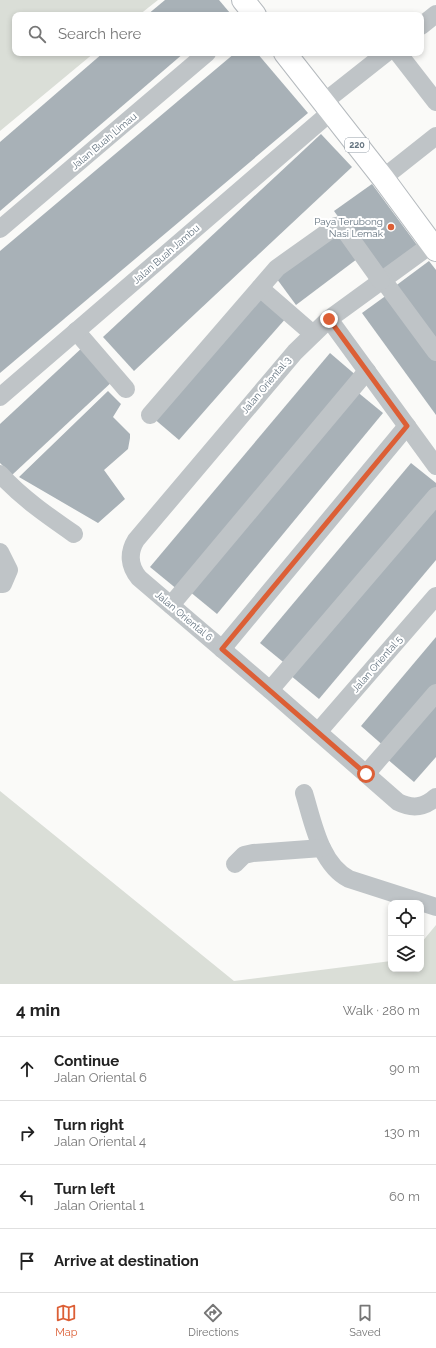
<!DOCTYPE html>
<meta charset="utf-8">
<style>
:root{--surface:#fff;--page:#f2f2f2;--text:#222;--muted:#767676;--line:#e0e0e0;--accent:#dc5f36}
body{margin:0;font-family:Raleway,sans-serif;background:var(--page);color:var(--text)}
.controls{position:absolute;right:12px;bottom:12px;display:grid;overflow:hidden;border-radius:8px;box-shadow:0 2px 6px #0003}
.controls button{width:36px;height:36px;display:grid;place-items:center;padding:0;border:0;border-bottom:1px solid var(--line);background:var(--surface);color:var(--text);font:20px sans-serif}
.stop{position:absolute;width:12px;height:12px;margin:-9px;border:3px solid #dc5f36;border-radius:50%;background:#fff}
.stop.end{background:#dc5f36;border-color:#fff;box-shadow:0 1px 4px #0008}
.list{margin:0;padding:0;list-style:none}
h2{display:flex;justify-content:space-between;align-items:center;height:52px;margin:0;padding:0 16px;font-size:17px}
h2 small{font-size:13px;font-weight:400;color:var(--muted)}
.list li{display:grid;grid-template-columns:26px 1fr auto;gap:12px;align-items:center;box-sizing:border-box;height:64px;padding:0 16px;border-top:1px solid var(--line)}
.list b{display:block;font-size:15px;white-space:nowrap}
.list p{margin:0;font-size:13px;white-space:nowrap;color:var(--muted)}
.list em{font-size:13px;font-style:normal;color:var(--muted)}
.icon{flex:none;width:22px;height:22px;fill:none;stroke:currentColor;stroke-width:2;stroke-linecap:round;stroke-linejoin:round}
.map{position:relative;flex:none;width:436px;height:984px;overflow:hidden}
.search{position:absolute;background:var(--surface);box-shadow:0 2px 6px #0003;left:12px;right:12px;top:12px;height:44px;display:flex;align-items:center;gap:10px;box-sizing:border-box;padding:0 14px;border-radius:8px;color:var(--muted);font-size:15px}
.sheet{height:308px;background:var(--surface)}
nav{display:flex;justify-content:space-around;align-items:center;box-sizing:border-box;height:56px;border-top:1px solid var(--line);background:var(--surface);font-size:11px;color:var(--muted)}
nav a{display:grid;justify-items:center;gap:2px}
nav .on{color:var(--accent)}
.map>svg:first-child{display:block}
.green{fill:#daded7}
.building{fill:#a8b1b7}
.lines{fill:none;stroke-linecap:round;stroke-linejoin:round}
.major-casing{stroke:#b5babe;stroke-width:24}
.minor{stroke:#bfc4c7;stroke-width:18}
.major{stroke:#fff;stroke-width:22}
.route{stroke:#dc5f36;stroke-width:5}
.poi-dot{fill:#dc5f36;stroke:#fff;stroke-width:1.5}
.labels{text-anchor:middle;dominant-baseline:central;stroke-width:4;stroke-linejoin:round;paint-order:stroke}
.shield{fill:#fff;stroke:#949ea7;stroke-width:1}
.shield-label{font-size:9px;font-weight:bold;fill:#667581}
.street-label{font-size:10px;fill:#667581;stroke:#fff}
.poi-label{font-size:10px;fill:#667581;stroke:#fff;text-anchor:end}
</style>
<div class="map">
<svg width="436" height="984" viewBox="0 0 436 984">
<rect width="100%" height="100%" fill="#fafaf8"/>
<g class="green">
<path d="M0,0H158L139,15H15V53H94L0,131Z"/>
<path d="M0,791L234,981L391,961V969H421V943L436,925V984H0Z"/>
</g>
<g class="building">
<path d="M165,0H219L230,13L228,15H147Z"/>
<path d="M103,53H184L0,211V142Z"/>
<path d="M235,53H257L308,113L0,373V251Z"/>
<path d="M321,134L352,167L134,371L103,337Z"/>
<path d="M372,184L417,245L379,273L334,211Z"/>
<path d="M340,227L361,256L296,305L274,275Z"/>
<path d="M429,261L436,270V346L394,287Z"/>
<path d="M391,292L436,354V415L362,313Z"/>
<path d="M260,293L287,317L179,440L152,417Z"/>
<path d="M84,346L115,379L12,475L0,463V424Z"/>
<path d="M330,353L358,377L178,590L150,567Z"/>
<path d="M355,390L383,413L217,614L189,591Z"/>
<path d="M108,391L121,404L113,417L130,434V438L128,449L104,470L125,499L98,523L19,477Z"/>
<path d="M411,463L436,483V488L288,666L260,643Z"/>
<path d="M436,502V560L319,699L290,675Z"/>
<path d="M436,637V689L386,748L361,726Z"/>
<path d="M436,701V757L414,782L386,758Z"/>
</g>
<g class="lines">
<g class="major-casing">
<g id="major">
<path d="M243,0L255,15"/>
<path d="M285,53L383,178L436,250"/>
</g>
</g>
<g class="minor">
<path d="M421,26L436,14"/>
<path d="M398,53L436,102"/>
<path d="M324,102L386,53"/>
<path d="M383,178L436,136"/>
<path d="M0,229L207,53"/>
<path d="M432,244L329,319L295,352L136,540C128,553 129,566 139,578L270,690L398,802C412,809 424,808 436,797"/>
<path d="M383,280L436,352"/>
<path d="M260,288L313,334"/>
<path d="M329,319L436,466"/>
<path d="M76,331L126,389"/>
<path d="M0,397L332,111"/>
<path d="M150,415L277,268L336,226L341,225L381,281"/>
<path d="M0,474C22,498 48,516 74,534"/>
<path d="M0,552L9,570L3,584H0"/>
<path d="M171,605L367,371"/>
<path d="M222,649L407,426"/>
<path d="M270,690L436,496"/>
<path d="M318,732L436,596"/>
<path d="M366,774L436,693"/>
<path d="M304,793C313,822 320,864 349,879L436,907"/>
<path d="M235,864L244,855L253,853L322,848"/>
</g>
<use href="#major" class="major"/>
</g>
<g class="lines">
<path class="route" d="M329,319L407,426L222,649L366,774"/>
</g>
<circle class="poi-dot" cx="391" cy="227" r="4"/>
<g class="labels">
<rect class="shield" x="345" y="138" width="24" height="14" rx="3"/>
<g class="shield-label">
<text x="357" y="145">220</text>
</g>
<g class="street-label">
<text transform="translate(104 141) rotate(-40)">Jalan Buah Limau</text>
<text transform="translate(166 254) rotate(-41)">Jalan Buah Jambu</text>
<text transform="translate(266 385) rotate(-50)">Jalan Oriental 3</text>
<text transform="translate(184 616) rotate(40)">Jalan Oriental 6</text>
<text transform="translate(377 664) rotate(-49)">Jalan Oriental 5</text>
</g>
<g class="poi-label">
<text x="383" y="221">Paya Terubong<tspan x="383" dy="12">Nasi Lemak</tspan></text>
</g>
</g>
</svg>
<div class="controls">
<button><svg class="icon" aria-label="locate" viewBox="0 0 24 24"><circle cx="12" cy="12" r="6"/><path d="M12 2v4M12 18v4M2 12h4M18 12h4"/></svg></button>
<button><svg class="icon" aria-label="layers" viewBox="0 0 24 24"><path d="M12 4l9 5-9 5-9-5zM3 14l9 5 9-5"/></svg></button>
</div>
<div class="stop" style="left:366px;top:774px"></div>
<div class="stop end" style="left:329px;top:319px"></div>
<div class="search"><svg class="icon" aria-label="search" viewBox="0 0 24 24"><circle cx="10" cy="10" r="6"/><path d="M15 15l6 6"/></svg>Search here</div>
</div>
<section class="sheet">
<h2>4 min<small>Walk · 280 m</small></h2>
<ul class="list">
<li><svg class="icon" aria-label="ahead" viewBox="0 0 24 24"><path d="M12 20V5M6 11l6-6 6 6"/></svg><div><b>Continue</b><p>Jalan Oriental 6</p></div><em>90 m</em></li>
<li><svg class="icon" aria-label="right" viewBox="0 0 24 24"><path d="M7 20v-9h11M14 6l5 5-5 5"/></svg><div><b>Turn right</b><p>Jalan Oriental 4</p></div><em>130 m</em></li>
<li><svg class="icon" aria-label="left" viewBox="0 0 24 24"><path d="M17 20v-9H6M10 6l-5 5 5 5"/></svg><div><b>Turn left</b><p>Jalan Oriental 1</p></div><em>60 m</em></li>
<li><svg class="icon" aria-label="arrive" viewBox="0 0 24 24"><path d="M6 21V4h12l-3 4 3 4H6"/></svg><div><b>Arrive at destination</b></div></li>
</ul>
</section>
<nav>
<a class="on"><svg class="icon" aria-label="map" viewBox="0 0 24 24"><path d="M3 6l6-2 6 2 6-2v14l-6 2-6-2-6 2zM9 4v14M15 6v14"/></svg>Map</a>
<a><svg class="icon" aria-label="directions" viewBox="0 0 24 24"><path d="M12 3l9 9-9 9-9-9zM9 14v-3h6M13 9l2 2-2 2"/></svg>Directions</a>
<a><svg class="icon" aria-label="saved" viewBox="0 0 24 24"><path d="M7 4h10v16l-5-4-5 4z"/></svg>Saved</a>
</nav>
